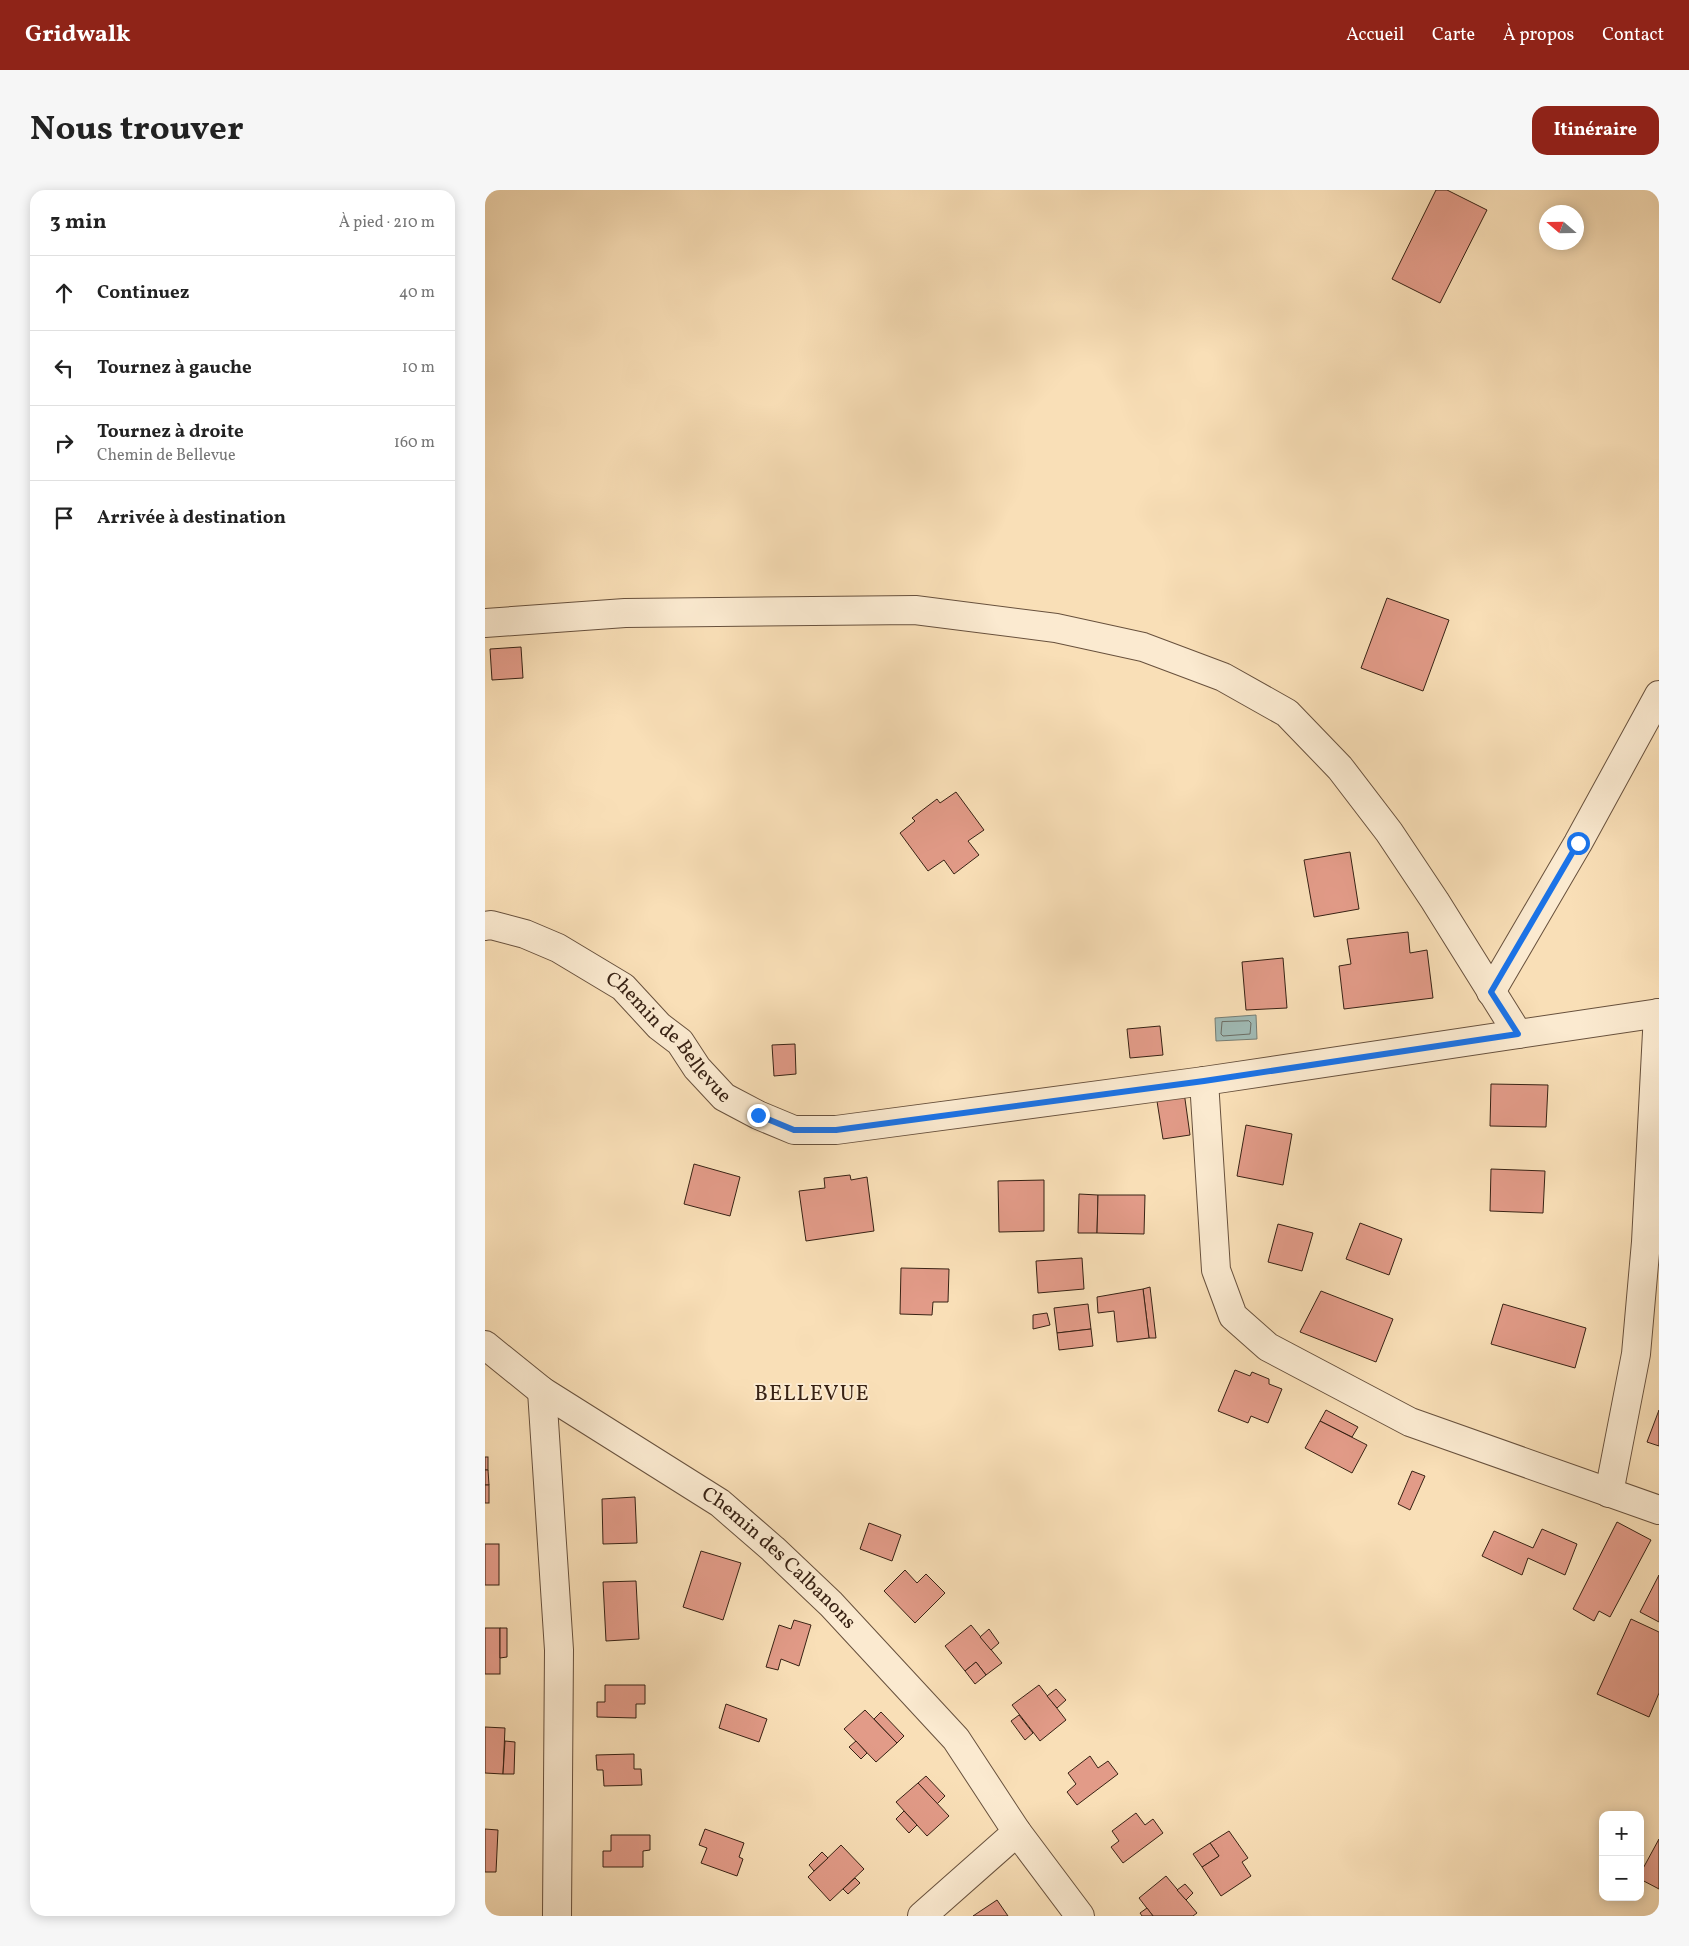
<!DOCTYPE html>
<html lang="fr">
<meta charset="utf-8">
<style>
:root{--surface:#fff;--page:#f6f6f6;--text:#222;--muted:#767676;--line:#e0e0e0;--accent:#8f2418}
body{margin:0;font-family:Vollkorn,serif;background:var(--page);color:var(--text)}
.controls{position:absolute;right:15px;bottom:15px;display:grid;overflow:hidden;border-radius:10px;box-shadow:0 2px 12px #0003}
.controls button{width:45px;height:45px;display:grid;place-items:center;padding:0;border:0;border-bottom:1px solid var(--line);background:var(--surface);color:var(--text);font:25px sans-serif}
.compass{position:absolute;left:1054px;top:15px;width:45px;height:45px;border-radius:50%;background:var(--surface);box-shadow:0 2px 12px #0003;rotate:290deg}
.stop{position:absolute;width:15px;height:15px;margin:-11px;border:4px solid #1a73e8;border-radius:50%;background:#fff}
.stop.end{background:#1a73e8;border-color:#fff;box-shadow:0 1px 5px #0008}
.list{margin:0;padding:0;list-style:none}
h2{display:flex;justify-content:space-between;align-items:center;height:65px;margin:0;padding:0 20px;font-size:21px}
h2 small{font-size:16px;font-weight:400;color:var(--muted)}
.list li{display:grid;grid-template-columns:32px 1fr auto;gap:15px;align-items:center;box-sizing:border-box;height:75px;padding:0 20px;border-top:1px solid var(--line)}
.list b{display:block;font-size:19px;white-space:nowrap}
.list p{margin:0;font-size:16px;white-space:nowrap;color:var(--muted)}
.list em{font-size:16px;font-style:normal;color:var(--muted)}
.icon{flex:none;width:28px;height:28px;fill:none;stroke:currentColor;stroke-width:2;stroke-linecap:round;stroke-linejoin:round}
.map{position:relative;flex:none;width:1174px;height:1726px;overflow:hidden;border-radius:15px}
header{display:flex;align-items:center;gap:30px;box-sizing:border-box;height:70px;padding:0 25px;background:var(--accent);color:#fff}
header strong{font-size:24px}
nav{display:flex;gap:28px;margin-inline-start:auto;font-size:18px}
.intro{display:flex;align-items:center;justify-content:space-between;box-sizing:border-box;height:120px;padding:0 30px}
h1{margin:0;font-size:35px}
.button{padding:12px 22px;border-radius:15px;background:var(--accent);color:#fff;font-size:18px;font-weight:700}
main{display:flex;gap:30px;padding:0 30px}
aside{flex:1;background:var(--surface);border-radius:15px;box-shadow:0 2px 12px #0003}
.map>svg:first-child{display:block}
.water{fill:#a0bbb6;stroke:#767e75}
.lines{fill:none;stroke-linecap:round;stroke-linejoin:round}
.shore{stroke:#6c6e65;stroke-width:1}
.building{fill:#e29b88;stroke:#382214}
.minor-casing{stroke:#68513d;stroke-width:30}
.minor{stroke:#fbead0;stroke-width:28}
.route{stroke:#1a73e8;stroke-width:6}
.labels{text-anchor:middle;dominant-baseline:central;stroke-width:4;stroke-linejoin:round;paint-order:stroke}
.street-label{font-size:20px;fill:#382214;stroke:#fbead0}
.quarter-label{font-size:22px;letter-spacing:1px;fill:#382214;stroke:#fbead0}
</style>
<header>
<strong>Gridwalk</strong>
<nav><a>Accueil</a><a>Carte</a><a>À propos</a><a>Contact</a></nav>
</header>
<div class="intro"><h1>Nous trouver</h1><a class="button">Itinéraire</a></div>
<main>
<aside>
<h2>3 min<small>À pied · 210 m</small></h2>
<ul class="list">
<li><svg class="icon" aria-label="ahead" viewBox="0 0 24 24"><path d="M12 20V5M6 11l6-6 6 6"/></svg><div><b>Continuez</b></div><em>40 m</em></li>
<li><svg class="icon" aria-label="left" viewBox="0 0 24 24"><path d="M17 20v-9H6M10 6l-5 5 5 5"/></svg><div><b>Tournez à gauche</b></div><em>10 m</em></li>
<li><svg class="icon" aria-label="right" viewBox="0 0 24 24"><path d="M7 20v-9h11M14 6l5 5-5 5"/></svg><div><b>Tournez à droite</b><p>Chemin de Bellevue</p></div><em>160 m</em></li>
<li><svg class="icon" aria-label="arrive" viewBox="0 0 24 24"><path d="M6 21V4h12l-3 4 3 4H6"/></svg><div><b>Arrivée à destination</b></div></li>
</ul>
</aside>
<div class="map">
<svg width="1174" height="1726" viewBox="0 0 1174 1726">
<rect width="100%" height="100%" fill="#f9dfb7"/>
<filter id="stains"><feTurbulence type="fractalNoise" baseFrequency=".004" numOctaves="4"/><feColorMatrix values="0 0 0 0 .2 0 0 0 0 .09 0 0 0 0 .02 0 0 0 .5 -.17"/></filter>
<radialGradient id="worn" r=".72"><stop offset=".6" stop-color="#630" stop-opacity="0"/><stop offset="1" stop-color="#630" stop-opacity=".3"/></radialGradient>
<path class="water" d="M771,825L772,849L731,851L730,828Z"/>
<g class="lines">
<path class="shore" d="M764,831L766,833L765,844L738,846L736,844L737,832Z"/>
</g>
<g class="building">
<path d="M951,0H962L1002,20L955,113L907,89Z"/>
<path d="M902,408L964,430L938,501L876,478Z"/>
<path d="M36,457L38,488L7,490L5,459Z"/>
<path d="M471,602L499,640L483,651L494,665L469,684L459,670L443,681L415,643L430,631L427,628L452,609L455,613Z"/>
<path d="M865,662L874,719L829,727L819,670Z"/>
<path d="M923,742L925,763L942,760L948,808L859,819L854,776L866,774L862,749Z"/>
<path d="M798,768L802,818L761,820L757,772Z"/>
<path d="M675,836L678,865L645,868L642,839Z"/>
<path d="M310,854L311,884L289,886L287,855Z"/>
<path d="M1006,894L1063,895L1061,937L1005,936Z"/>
<path d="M699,902L705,945L678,949L671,905Z"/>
<path d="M761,935L807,944L798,995L752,986Z"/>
<path d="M209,974L255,987L245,1026L199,1014Z"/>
<path d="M1006,979L1060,981L1058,1023L1005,1021Z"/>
<path d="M365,985L366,990L382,987L389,1041L321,1051L314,1001L340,998L339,988Z"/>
<path d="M559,990V1041L514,1042L513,991Z"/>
<path d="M594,1004L613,1005L612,1043H593Z"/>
<path d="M613,1005H660L659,1044L612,1043Z"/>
<path d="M875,1033L917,1049L904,1085L861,1069Z"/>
<path d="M793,1034L828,1043L817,1081L783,1072Z"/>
<path d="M597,1068L599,1099L553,1103L551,1071Z"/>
<path d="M416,1078L464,1079L463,1112H448L447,1125L415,1124Z"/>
<path d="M665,1097L671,1148H664L658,1099Z"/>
<path d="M658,1099L664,1148L632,1152L629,1121L613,1123L612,1107Z"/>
<path d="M836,1101L908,1129L891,1172L815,1142Z"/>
<path d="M603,1114L606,1139L572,1143L569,1118Z"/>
<path d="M1018,1114L1101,1138L1090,1178L1006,1154Z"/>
<path d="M562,1123L565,1135L548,1139V1125Z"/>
<path d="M606,1139L608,1156L574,1160L572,1143Z"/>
<path d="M750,1180L765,1186L767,1182L784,1189V1194L797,1199L783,1233L766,1226L763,1233L733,1221Z"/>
<path d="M841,1220L873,1237L867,1247L835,1231Z"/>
<path d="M1174,1220V1256L1162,1252Z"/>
<path d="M835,1231L882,1255L867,1283L820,1258Z"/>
<rect x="0" y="1267" width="3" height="13"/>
<path d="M0,1280H3L4,1295H0Z"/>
<path d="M927,1281L940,1286L925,1320L913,1314Z"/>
<rect x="0" y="1295" width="4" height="18"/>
<path d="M150,1307L152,1353L118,1354L117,1309Z"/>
<path d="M1132,1332L1166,1350L1125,1427L1114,1421L1109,1431L1088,1419Z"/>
<path d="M384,1333L416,1345L407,1371L375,1359Z"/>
<path d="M1057,1339L1092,1354L1080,1385L1043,1368L1037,1385L997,1366L1009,1341L1048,1358Z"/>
<rect x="0" y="1354" width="14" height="41"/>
<path d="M216,1361L256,1373L238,1430L198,1417Z"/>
<path d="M420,1380L432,1393L441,1384L460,1403L430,1433L399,1401Z"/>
<path d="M1174,1385V1432L1155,1422Z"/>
<path d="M151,1391L154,1449L121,1451L118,1392Z"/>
<path d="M1146,1429L1174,1442V1503L1164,1527L1112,1504Z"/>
<path d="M309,1430L326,1435L314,1476L296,1469L293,1480L281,1477L294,1435L306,1439Z"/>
<path d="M486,1435L517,1473L501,1485L491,1472L480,1481L460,1456Z"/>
<rect x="0" y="1438" width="15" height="46"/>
<path d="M15,1438H22V1467L15,1468Z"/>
<path d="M504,1439L514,1453L506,1460L495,1447Z"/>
<path d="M491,1472L501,1485L490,1494L480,1481Z"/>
<path d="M120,1495H160V1514H151V1528L112,1527V1512H120Z"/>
<path d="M554,1495L581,1530L555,1551L527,1515Z"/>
<path d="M571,1499L581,1510L572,1518L562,1506Z"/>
<path d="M241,1514L282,1529L274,1552L234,1538Z"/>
<path d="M380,1520L412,1553L391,1572L359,1539Z"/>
<path d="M396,1522L419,1546L412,1553L389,1529Z"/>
<path d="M534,1525L548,1543L540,1550L526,1531Z"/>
<path d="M0,1537L20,1538L18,1584L0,1583Z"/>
<path d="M20,1551L30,1552L29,1584H18Z"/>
<path d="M371,1551L382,1563L376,1569L364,1557Z"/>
<path d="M149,1564V1579H156L157,1595L119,1596L118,1580H112L111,1565Z"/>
<path d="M605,1566L613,1578L623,1571L633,1584L592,1615L582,1602L591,1594L583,1583Z"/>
<path d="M441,1586L460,1606L452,1614L433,1593Z"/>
<path d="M433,1593L464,1626L442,1646L411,1612Z"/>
<path d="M419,1621L432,1635L424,1643L411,1629Z"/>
<path d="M651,1623L660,1635L668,1629L678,1643L638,1673L626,1657L634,1651L627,1641Z"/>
<path d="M0,1639L13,1640L11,1682H0Z"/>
<path d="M220,1639L259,1653L254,1667L258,1669L252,1686L216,1673L222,1658L214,1655Z"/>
<path d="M744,1641L763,1668L757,1672L766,1686L736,1706L717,1677L734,1666L725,1653Z"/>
<path d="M126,1645H165V1660L158,1661V1677H118V1661H126Z"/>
<path d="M1174,1649V1699L1155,1689V1684Z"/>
<path d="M725,1653L734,1666L717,1677L708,1664Z"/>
<path d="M356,1655L379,1679L345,1711L323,1687Z"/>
<path d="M337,1662L343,1668L329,1681L324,1675Z"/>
<path d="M681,1686L712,1723L708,1726H668L654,1708Z"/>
<path d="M370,1688L375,1693L363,1704L358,1699Z"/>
<path d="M700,1694L708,1703L701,1710L692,1700Z"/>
<path d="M512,1710L523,1726H488Z"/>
<path d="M662,1718L668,1726H657L655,1723Z"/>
</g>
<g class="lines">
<g class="minor-casing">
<g id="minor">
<path d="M0,433L140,423L430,420L571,438L658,457L738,487L802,523L855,578L904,642L950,711L1033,844"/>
<path id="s1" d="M0,736L6,735L40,744L73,758L138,797L174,836L195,852L212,878L239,907L273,925L309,940H351L719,891L1174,823"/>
<path d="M1006,802L1093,653L1174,505"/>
<path d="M719,891L731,1080L748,1126L783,1157L925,1232L1174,1320"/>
<path id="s2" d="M0,1155L57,1201L235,1313L288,1359L346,1414L471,1549L532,1642L595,1726"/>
<path d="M57,1201L74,1460L72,1726"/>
<path d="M1124,1303L1151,1164L1161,1052L1173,823"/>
<path d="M437,1726L532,1642"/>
</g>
</g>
<use href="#minor" class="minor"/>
</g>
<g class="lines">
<path class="route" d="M273,925L309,940H351L719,891L1033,844L1006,802L1093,653"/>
</g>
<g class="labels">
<g class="street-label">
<text stroke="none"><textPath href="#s1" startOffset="221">Chemin de Bellevue</textPath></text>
<text stroke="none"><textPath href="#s2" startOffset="364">Chemin des Calbanons</textPath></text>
</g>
<g class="quarter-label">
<text x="327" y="1204">BELLEVUE</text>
</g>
</g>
<rect width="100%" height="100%" filter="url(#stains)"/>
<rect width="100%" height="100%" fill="url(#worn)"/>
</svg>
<div class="controls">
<button>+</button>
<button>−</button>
</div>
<svg class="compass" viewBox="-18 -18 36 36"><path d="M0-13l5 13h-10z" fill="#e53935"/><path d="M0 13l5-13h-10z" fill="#767676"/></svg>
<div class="stop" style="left:1093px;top:653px"></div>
<div class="stop end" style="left:273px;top:925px"></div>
</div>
</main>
